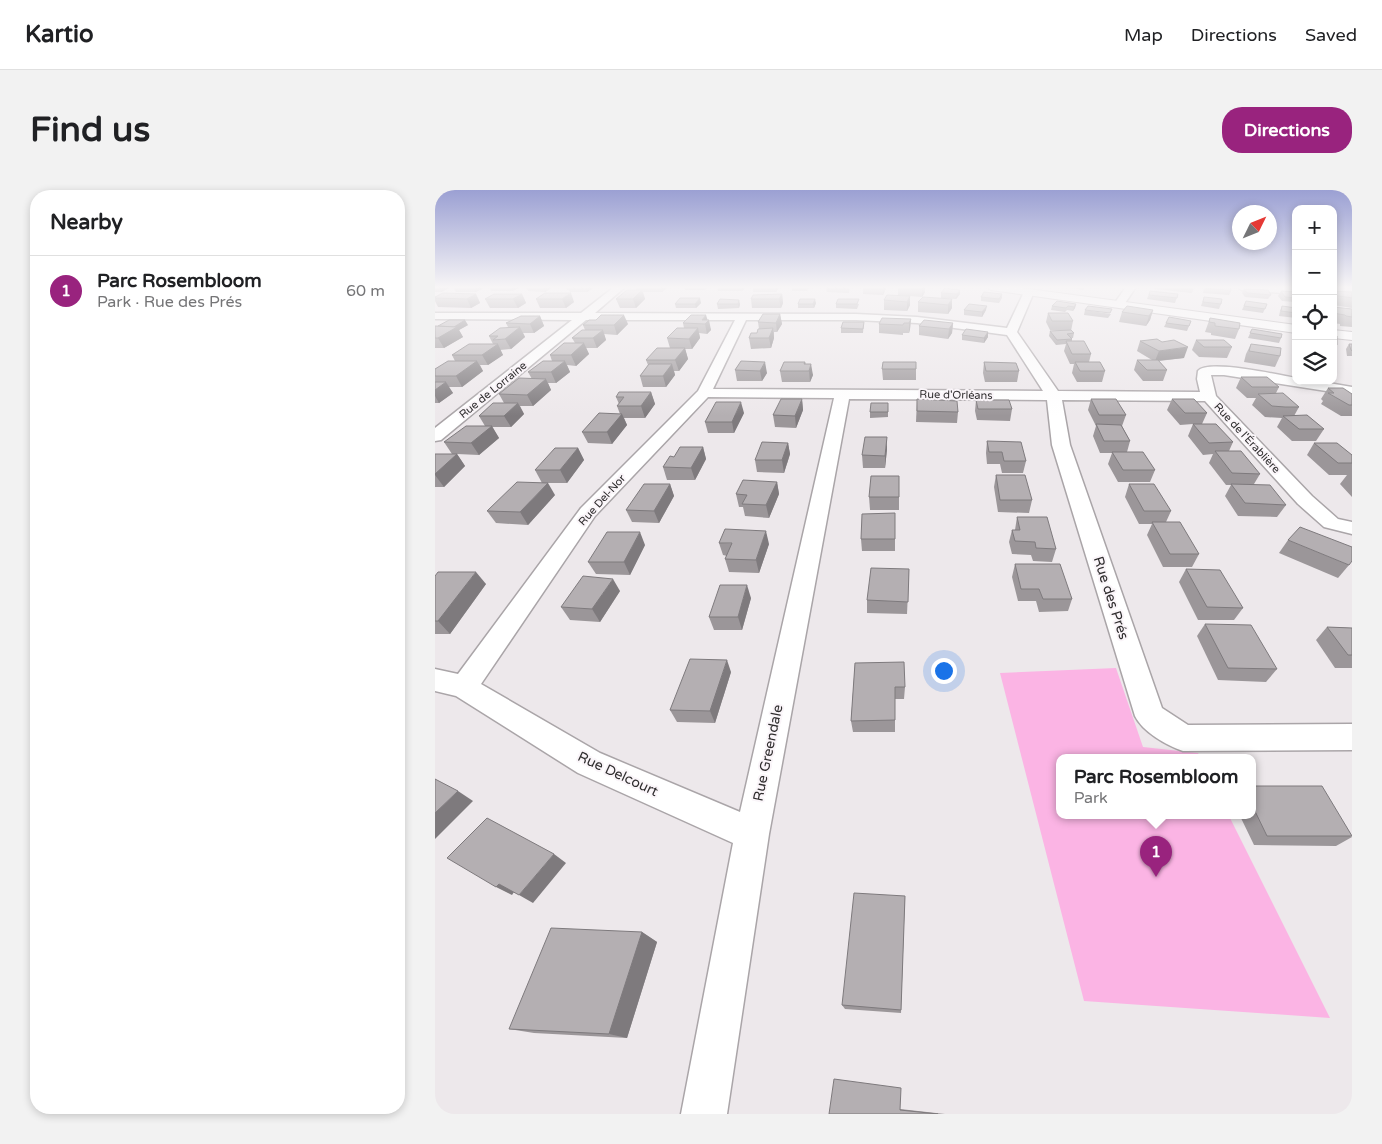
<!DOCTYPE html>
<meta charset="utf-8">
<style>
:root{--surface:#fff;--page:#f2f2f2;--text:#202124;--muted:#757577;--line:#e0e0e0;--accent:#99237e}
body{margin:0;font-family:"Varela Round",sans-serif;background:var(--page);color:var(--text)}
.controls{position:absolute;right:15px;top:15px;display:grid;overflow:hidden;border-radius:10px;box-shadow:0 2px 8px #0003}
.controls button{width:45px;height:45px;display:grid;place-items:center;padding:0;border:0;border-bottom:1px solid var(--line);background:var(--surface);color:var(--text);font:25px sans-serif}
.compass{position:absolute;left:797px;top:15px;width:45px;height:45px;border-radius:50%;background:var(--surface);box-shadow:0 2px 8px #0003;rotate:47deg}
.you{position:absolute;left:508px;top:480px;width:18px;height:18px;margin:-12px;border:4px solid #fff;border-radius:50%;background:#1a73e8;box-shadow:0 0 0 8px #1a73e833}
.badge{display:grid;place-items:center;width:32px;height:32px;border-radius:50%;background:var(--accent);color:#fff;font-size:16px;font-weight:700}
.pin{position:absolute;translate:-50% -41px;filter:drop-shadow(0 1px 2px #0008)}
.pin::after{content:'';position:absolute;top:26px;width:18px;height:15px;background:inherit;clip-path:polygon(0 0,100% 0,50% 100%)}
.popup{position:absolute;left:621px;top:564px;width:200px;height:65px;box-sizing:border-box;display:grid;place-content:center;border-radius:10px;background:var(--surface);filter:drop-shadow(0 1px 4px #0005);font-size:16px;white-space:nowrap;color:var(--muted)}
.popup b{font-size:19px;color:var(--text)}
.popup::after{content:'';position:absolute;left:50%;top:100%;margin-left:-10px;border:10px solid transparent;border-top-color:var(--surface)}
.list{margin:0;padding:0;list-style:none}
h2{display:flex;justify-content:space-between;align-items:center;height:65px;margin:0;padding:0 20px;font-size:21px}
h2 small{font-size:16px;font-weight:400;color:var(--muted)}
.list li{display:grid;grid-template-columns:32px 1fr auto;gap:15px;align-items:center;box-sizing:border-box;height:70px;padding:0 20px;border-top:1px solid var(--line)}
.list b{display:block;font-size:19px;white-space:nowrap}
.list p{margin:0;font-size:16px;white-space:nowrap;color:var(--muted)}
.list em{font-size:16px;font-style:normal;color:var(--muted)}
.icon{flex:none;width:28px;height:28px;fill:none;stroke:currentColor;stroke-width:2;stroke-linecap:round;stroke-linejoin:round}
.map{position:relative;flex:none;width:917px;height:924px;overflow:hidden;border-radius:20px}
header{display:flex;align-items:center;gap:30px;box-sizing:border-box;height:70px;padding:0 25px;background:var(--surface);border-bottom:1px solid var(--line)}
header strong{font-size:24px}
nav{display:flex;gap:28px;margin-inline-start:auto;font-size:18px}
.intro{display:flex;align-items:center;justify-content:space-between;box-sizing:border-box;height:120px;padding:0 30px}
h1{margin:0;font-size:35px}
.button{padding:12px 22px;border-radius:20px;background:var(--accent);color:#fff;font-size:18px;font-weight:700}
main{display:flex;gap:30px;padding:0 30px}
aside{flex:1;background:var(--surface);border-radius:20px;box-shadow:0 2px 8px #0003}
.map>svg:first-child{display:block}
.green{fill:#fbb4e4}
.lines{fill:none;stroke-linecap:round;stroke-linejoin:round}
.minor-casing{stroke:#aaa5a8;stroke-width:3}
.tertiary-casing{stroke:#aaa5a8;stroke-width:2}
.minor{fill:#fff;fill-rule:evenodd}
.tertiary{fill:#fff;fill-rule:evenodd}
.wall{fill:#9b9699}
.shaded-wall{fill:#7e7a7d}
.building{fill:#b4afb2;stroke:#7e7a7d}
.labels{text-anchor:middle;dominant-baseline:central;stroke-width:4;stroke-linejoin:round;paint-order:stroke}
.far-street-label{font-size:11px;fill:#2f2d2e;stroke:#faf5f9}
.street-label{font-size:14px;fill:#2f2d2e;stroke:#faf5f9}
</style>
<header>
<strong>Kartio</strong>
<nav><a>Map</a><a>Directions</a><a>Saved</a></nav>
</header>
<div class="intro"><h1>Find us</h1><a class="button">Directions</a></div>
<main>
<aside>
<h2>Nearby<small></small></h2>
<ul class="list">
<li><span class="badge">1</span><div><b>Parc Rosembloom</b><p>Park · Rue des Prés</p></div><em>60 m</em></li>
</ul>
</aside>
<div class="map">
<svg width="917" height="924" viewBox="0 0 917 924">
<rect width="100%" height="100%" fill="#ede8eb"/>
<path class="green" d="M681,478L708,557L763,563L766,568H625V626H794L895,828L649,811L565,483Z"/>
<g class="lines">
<g class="minor-casing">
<g id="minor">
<path d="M179,97H190L160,123L421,124L482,127L572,138L589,102L594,99L599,102L582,142L623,201L765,202L762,189L763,181C773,169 844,185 861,188V191H882L917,197V205L789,185H776L781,206L877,306L903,329L917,332V344L889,337L863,314L770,211L627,210L635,255L727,518L753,535L917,534V560L748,561C731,555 708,542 700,526L617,255L612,210L414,209L334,644L292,924H246L298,653L143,583L21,506L0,501V479L23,484L146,318L263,201L300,130H151L6,250L0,251V238L137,130L0,129V123H146ZM311,130H421L482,133L572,145L608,201L278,199ZM273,207L399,208L305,622L165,563L46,494L160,326Z"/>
<path d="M691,97H701L688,116H680L679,114Z"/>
<path d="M802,97L861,98V104L807,100Z"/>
</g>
</g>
<g class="tertiary-casing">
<g id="tertiary">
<path d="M551,97H579L861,135V143L556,100Z"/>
<path d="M898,140L917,142V150L898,148Z"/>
</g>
</g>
<use href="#minor" class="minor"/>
<use href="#tertiary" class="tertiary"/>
</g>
<g class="wall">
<path d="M0,97H16L6,102H0Z"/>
<path d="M18,97H50L41,102H21Z"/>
<path d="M54,97H86L77,101H56Z"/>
<path d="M91,97H118L110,102L93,101Z"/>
<path d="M131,97H158V98L152,102H135L134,100H132Z"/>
<path d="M201,97H233L227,102H208L210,109L201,118H185L181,109L201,100Z"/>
<path d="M249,97H273L270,100H250Z"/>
<path d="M282,97H311L307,101H283Z"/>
<path d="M318,97H344L341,102H318Z"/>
<path d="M357,97H374L372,101H357Z"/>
<path d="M415,97L414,103L392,102L391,98Z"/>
<path d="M428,97H451V99L448,105L428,104Z"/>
<path d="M463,97H490V102L487,107L463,105Z"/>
<path d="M631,97H666L664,99L650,97L648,100Z"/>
<path d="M719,97H759L757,103L719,99Z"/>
<path d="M769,97H795L796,101L794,105L768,103Z"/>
<path d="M809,99L836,105L833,109L810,107L807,103Z"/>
<path d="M525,100V104L521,109L506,108V103Z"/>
<path d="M715,101L743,104L740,113L712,109Z"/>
<path d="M846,101L861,102V112L847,111L843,106Z"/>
<path d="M898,101L917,103V118L898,115Z"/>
<path d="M110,103L139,112L131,118H105L101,109Z"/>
<path d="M41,104L45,113L36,118L3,117L0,111V107Z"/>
<path d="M87,104L91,113L83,118H55L50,109Z"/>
<path d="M347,104L348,113L346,118H317L316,109Z"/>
<path d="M567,104V108L564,113L546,111V107Z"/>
<path d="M475,106V115L472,121L449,120V110Z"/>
<path d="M769,107L786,114L784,119L766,116Z"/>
<path d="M285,109L305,114L304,118L283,119L282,114Z"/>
<path d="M517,109V118L513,124L483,122V112Z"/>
<path d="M811,111L832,114L828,123L807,120Z"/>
<path d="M266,113L261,118H241L240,114Z"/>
<path d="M381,113L379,118H363V114Z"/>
<path d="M401,114H424L422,119L401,118Z"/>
<path d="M641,114L640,118L638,121L632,120L630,122L616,120L617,116Z"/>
<path d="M847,116L861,118V128L844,126L845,121Z"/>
<path d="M898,117L917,119V137L905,136V134L898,133Z"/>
<path d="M529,120H551L547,127L529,125Z"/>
<path d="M650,120L676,124L673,128L649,125Z"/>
<path d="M718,120L715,130L711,136L684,132L687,122Z"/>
<path d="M613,123L638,131L636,141L639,143L638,148H637V151L656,164L654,172L670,181L667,192H642L637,183L639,174H635L629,161L631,154L621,155L614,146L615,141H633L615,140L611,132Z"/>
<path d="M345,124L347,134L342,142H339V148L336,158L316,159L314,148L322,143L324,139L323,132Z"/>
<path d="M105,126L109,136L99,143H88L90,147L76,159L65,160L68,165L53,175H45L48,181L27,197H13L18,203L4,213H0V179L20,171L17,165L58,154L54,146L73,137L71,133Z"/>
<path d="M775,128L804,139L800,149L776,145V143L770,142Z"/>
<path d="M476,129L475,139L474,143H468V145L444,143V134Z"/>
<path d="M272,130L276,140L272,144L264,143L265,148L257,159H250L253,169L244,181H239L240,185L231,197H208L205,186L213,175L211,170L235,158L232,148L249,138L248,133Z"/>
<path d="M756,131L752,141L729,137L731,133Z"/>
<path d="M429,132L428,143H406V138Z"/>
<path d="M518,133L517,143L513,149L484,145V136Z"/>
<path d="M193,134L182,145L169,144L171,150L162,158H151L154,164L141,176L132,175L135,182L121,193H113L116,200L98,216H85L89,224L76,237H57L64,248L44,265L22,264L30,276L9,297H0V264H17L9,252L50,236L44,226L69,213L64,204L97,189L93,182L117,171L115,165L140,153L137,148L150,140L148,135Z"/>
<path d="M33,135L24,140L28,147L9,158H0V136Z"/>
<path d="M817,139L846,148L844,153L813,148Z"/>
<path d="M527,145L553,147L549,153L527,150Z"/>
<path d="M898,146L902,155L898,161Z"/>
<path d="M761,150L797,157L792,168L764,167L757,160Z"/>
<path d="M705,151L749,168L724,171L732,180L728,191H708L699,180L702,170H717L702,161Z"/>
<path d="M816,154L845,166L840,177L809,172L811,164Z"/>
<path d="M914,154H917V166H912L911,159Z"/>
<path d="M861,168V179H858L859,172Z"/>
<path d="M306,171L332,183L327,191H302L300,180Z"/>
<path d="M370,172L371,174L378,185L375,192H347L345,181Z"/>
<path d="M549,172L584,181L582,192H550L548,183Z"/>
<path d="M447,179H481V190H448Z"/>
<path d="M806,187L844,197L841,203L864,217L859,226L889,239L881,251H857L842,237L847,228L830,227L817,215L821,208H812L801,198Z"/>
<path d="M893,198L917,204V226H906L886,214L888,211L886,209Z"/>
<path d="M216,202L220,214L210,228H189L192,235L177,254L153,253L147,242L185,224L182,216L184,214L181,207Z"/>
<path d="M367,209L368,220L361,238L340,237L338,225Z"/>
<path d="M482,209L523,222L522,233L481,232Z"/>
<path d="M656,209L691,225L687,236L695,251L692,262L720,280L715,292H683L673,274L677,263H665L658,246L661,236L653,220Z"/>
<path d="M737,209L772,223L767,234L798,252L794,261L825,284L819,294L851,315L842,327L803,326L790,306L796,295H791L774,273L778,264L768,265L753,246L758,234L745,235L732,220Z"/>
<path d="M541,210L577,219L575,231L542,230L540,221Z"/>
<path d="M453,213V227L435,228V222Z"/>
<path d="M309,223L299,243H273L270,232Z"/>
<path d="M552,251L591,271L588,283H567L565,274H552L551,263Z"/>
<path d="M353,253L355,264L349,283L322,282L320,270Z"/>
<path d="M879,253L917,265V307L905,294L912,285H894L872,265Z"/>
<path d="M268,257L271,269L260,290H232L228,277L239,267Z"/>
<path d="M143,258L149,270L132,293H107L100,280Z"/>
<path d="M452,259L450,278H428L427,265Z"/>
<path d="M561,285L597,310L594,323L563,322L559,297Z"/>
<path d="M464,286V320H435L434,307Z"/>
<path d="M342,292L344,304L334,328L310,326L308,317H304L301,304Z"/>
<path d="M235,294L239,306L224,333L197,332L191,320Z"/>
<path d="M694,294L736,321L731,332L764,364L757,377H728L712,345L717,334H704L690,307Z"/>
<path d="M120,305L93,335L61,333L52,321Z"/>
<path d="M460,323V361H427L426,349Z"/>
<path d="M582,327L621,359L617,372L598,371L596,365L577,364L574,352L577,340H580Z"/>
<path d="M853,350L914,375L903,388L844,363Z"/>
<path d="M284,353L334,354L324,383L294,382L290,369L292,366L288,365Z"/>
<path d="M210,355L195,385L161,384L153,372Z"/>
<path d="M580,374L637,409L633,421L604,422L601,411H583L577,387Z"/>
<path d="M474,379L472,424L432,423V410Z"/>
<path d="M751,379L808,418L799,430H763L744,392Z"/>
<path d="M0,386L51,394L15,444H0Z"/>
<path d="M185,401L165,432L135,430L126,417Z"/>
<path d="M316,408L307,440H279L274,427Z"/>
<path d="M770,434L842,479L831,492L783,490L762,446Z"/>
<path d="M892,437L917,438V478H900L881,450Z"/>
<path d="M420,473L470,497L469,509H460V542H418L416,531Z"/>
<path d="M296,482L280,533L242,532L235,520Z"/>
<path d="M817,596L917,647L901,656L819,655L805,626H817Z"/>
<path d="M470,706L466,823L410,819L407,815Z"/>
<path d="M207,742L222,752L192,848L99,843L74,839Z"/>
<path d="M465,919L510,924H394Z"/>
</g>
<g class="shaded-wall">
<path d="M4,97H16L6,102Z"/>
<path d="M39,97H50L41,102Z"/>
<path d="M75,97H86L77,101Z"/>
<path d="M108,97H118L110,102Z"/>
<path d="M152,97H158V98L152,102L151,98Z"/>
<path d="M226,97H233L227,102Z"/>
<path d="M307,97H311L307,101Z"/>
<path d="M340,97H344L341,102Z"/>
<path d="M448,97H451L448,105Z"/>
<path d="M488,97H490V102L487,107V98Z"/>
<path d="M207,100L210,109L201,118L198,109Z"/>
<path d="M525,100V104L521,109L522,104Z"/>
<path d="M136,103L139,112L131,118L127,109Z"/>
<path d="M41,104L45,113L36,118L32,109Z"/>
<path d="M87,104L91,113L83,118L78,109Z"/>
<path d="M347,104L348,113L346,118L344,109Z"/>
<path d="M475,106V115L472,121V112Z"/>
<path d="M265,108L266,113L261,118L260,114Z"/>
<path d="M380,109L381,113L379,118L378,114Z"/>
<path d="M517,109V118L513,124V115Z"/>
<path d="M304,110L305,114L304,118L303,114Z"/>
<path d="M641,114L640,118L638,121L639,117Z"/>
<path d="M552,116L551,120L547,127V122Z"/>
<path d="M718,120L715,130L711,136L714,126Z"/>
<path d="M345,124L347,134L342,142L341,133Z"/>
<path d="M189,125L193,134L182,145L179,135Z"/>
<path d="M271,125L273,131L274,130L276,140L272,144L270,134L267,130Z"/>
<path d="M105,126L109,136L99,143L95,134Z"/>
<path d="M476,129L475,139L474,143V133Z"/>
<path d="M30,130L33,135L24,140L28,147L9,158L3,148L17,138Z"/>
<path d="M518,133L517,143L513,149L514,139Z"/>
<path d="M85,137L90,147L76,159L70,149Z"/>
<path d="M263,138L265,148L257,159L254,149Z"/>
<path d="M338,138L339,148L336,158L334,148Z"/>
<path d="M168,140L171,150L162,158L158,148Z"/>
<path d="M553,142V147L549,153V148Z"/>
<path d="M149,153L154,164L141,176L136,165Z"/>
<path d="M63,154L68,165L53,175L47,165Z"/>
<path d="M753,157L749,168L720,171L724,161Z"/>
<path d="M250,158L253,169L244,181L240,170Z"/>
<path d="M42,171L48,181L27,197L21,186Z"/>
<path d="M130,171L135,182L121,193L116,182Z"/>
<path d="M330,172L332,183L327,191L325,181Z"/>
<path d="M237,174L240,185L231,197L228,186Z"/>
<path d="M376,174L378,185L375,192L374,181Z"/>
<path d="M111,189L116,200L98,216L92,205Z"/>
<path d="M11,192L18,203L4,213L0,206V200Z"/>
<path d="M216,202L220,214L210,228L206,216Z"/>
<path d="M367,209L368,220L361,238L360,226Z"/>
<path d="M306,212L309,223L299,243L297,232Z"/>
<path d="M83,213L89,224L76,237L69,226Z"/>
<path d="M187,224L192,235L177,254L172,242Z"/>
<path d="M57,236L64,248L44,265L36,253Z"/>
<path d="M452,247V259L450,278V266Z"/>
<path d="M353,253L355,264L349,283L347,270Z"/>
<path d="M268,257L271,269L260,290L256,278Z"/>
<path d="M143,258L149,270L132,293L125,280Z"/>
<path d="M22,264L30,276L9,297L0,285V284Z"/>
<path d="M342,292L344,304L334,328L331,315Z"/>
<path d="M113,293L120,305L93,335L85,322Z"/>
<path d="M235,294L239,306L224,333L219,321Z"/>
<path d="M331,341L334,354L324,383L321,370Z"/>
<path d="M205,342L210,355L195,385L189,372Z"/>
<path d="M41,382L51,394L15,444L3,431Z"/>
<path d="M178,389L185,401L165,432L157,419Z"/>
<path d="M312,395L316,408L307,440L303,427Z"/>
<path d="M292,470L296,482L280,533L275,521Z"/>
<path d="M23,601L38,611L0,649V623Z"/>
<path d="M119,664L131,673L98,713L84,705Z"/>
<path d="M64,694L79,702L77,705L61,697Z"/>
<path d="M207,742L222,752L192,848L174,844Z"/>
</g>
<g class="building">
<path d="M135,97H152L151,98H133Z"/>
<path d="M392,97H414L413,98H391Z"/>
<path d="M770,97H795L796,101L770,98Z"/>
<path d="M510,98L525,100L522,104L506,103Z"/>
<path d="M809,99L833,100L836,105L812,103Z"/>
<path d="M192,100H207L198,109H181Z"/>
<path d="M715,101L743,104L742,108L714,105Z"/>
<path d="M846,101L861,102V108L850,107Z"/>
<path d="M898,101L917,102V108L898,105Z"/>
<path d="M549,102L567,104L564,109L546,107Z"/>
<path d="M8,103L41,104L32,109L0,108V107Z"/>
<path d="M110,103H136L127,109H101Z"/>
<path d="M59,104H87L78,109H50Z"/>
<path d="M347,104L344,109H316L318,105Z"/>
<path d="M452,105L475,106L472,112L449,110Z"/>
<path d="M488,107L517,109L513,115L483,112Z"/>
<path d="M769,107L787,109L786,114L768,112Z"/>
<path d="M245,108H265L260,114H240Z"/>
<path d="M285,109L304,110L303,114H282Z"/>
<path d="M365,109H380L378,114H363Z"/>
<path d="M403,109H424L422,114H401Z"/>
<path d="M622,111L641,114L639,117L633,116L631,118L617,116Z"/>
<path d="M811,111L832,114L830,119L809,116Z"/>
<path d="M534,114L552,116L547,122L529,120Z"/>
<path d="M653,116L677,119L675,123L650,120Z"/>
<path d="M692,116L718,120L714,126L687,122Z"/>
<path d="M847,116L861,118V123L846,121Z"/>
<path d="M898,117L917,119V127L911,126L910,125L898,123Z"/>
<path d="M613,123H633L638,131H617Z"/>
<path d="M328,124H345L341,133L323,132Z"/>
<path d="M166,125H189L179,135H148L154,130H161Z"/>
<path d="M256,125H271L267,130H274L270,134L248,133Z"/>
<path d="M86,126H105L95,134L71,133Z"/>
<path d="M734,127L756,131L754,136L731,133Z"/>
<path d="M447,128L476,129L474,133H469L468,135L444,134Z"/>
<path d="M775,128L805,133L804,139L780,136V133L774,132Z"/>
<path d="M14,130H30L19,137L3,136Z"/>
<path d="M489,130L518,133L514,139L484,136Z"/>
<path d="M408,132H429L428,139L406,138Z"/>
<path d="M0,136L22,137L3,148H0Z"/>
<path d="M85,137L70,149L58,150L63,146H54L65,138Z"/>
<path d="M242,138H263L254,149L232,148Z"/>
<path d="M338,138L334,148H314L316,143H322L323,139Z"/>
<path d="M531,139L553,142L549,148L527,145Z"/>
<path d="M817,139L847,144L846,148L815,143Z"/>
<path d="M147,140H168L158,148H137Z"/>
<path d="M636,140L639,143L632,144L637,149L622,150L615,141Z"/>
<path d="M898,146H902V155L898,154Z"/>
<path d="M722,149L727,152L739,150L753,157L724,161L705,151Z"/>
<path d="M761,150H789L797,157H769Z"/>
<path d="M631,151H649L656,164H637Z"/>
<path d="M129,153H149L136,165H115Z"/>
<path d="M34,154H63L47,165H17Z"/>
<path d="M816,154L846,158L845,166L814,161Z"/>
<path d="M914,154H917V161L916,160Z"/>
<path d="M222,158H250L240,170H211Z"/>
<path d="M702,170H723L732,180H712Z"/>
<path d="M13,171H42L21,186H0V179Z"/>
<path d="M108,171H130L116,182H93Z"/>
<path d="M306,171L330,172L325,181L300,180Z"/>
<path d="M349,172H370L369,174H376L374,181H345Z"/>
<path d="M448,172H481V179H447Z"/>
<path d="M549,172L581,173L584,181H551Z"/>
<path d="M640,172H665L670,181H645Z"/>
<path d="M214,174H237L228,186H205Z"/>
<path d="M806,187H832L844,197H817Z"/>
<path d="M84,188L111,189L92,205L64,204Z"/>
<path d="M0,192H11L0,200Z"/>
<path d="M893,198H908L917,204V215H914L893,203H899Z"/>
<path d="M184,202H216L206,216H182L189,207H181Z"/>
<path d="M848,203L864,217H850L837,216L823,204Z"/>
<path d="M346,209H367L360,226L338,225Z"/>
<path d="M482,209L522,211L523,222L482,221Z"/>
<path d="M656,209H681L691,225H664Z"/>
<path d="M737,209H759L772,223H750Z"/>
<path d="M541,210H574L577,219H543Z"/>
<path d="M281,212H306L297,232H270Z"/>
<path d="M58,213H83L69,226H44Z"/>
<path d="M436,213H453V222H435Z"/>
<path d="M164,223L187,224L172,242H147Z"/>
<path d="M872,225L889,239H864L848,226Z"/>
<path d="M661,234L686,235L695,251H669Z"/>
<path d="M758,234H781L798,252L774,253Z"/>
<path d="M31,236H57L36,253L9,252Z"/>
<path d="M430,247H452L450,266L427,265Z"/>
<path d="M552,251L586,252L591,271H569L567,262H554Z"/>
<path d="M327,252L353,253L347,270H320Z"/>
<path d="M879,253H902L917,265V273H903Z"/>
<path d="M245,257H268L256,278L228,277L235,266L239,267Z"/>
<path d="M120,258H143L125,280H100Z"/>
<path d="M780,261H806L825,284L797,283Z"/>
<path d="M677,262H708L720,280H688Z"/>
<path d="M0,264H22L0,284Z"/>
<path d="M561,285H590L597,310H565Z"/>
<path d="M436,286H464V307H434Z"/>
<path d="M308,290L342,292L331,315L307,314L312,305L301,304Z"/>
<path d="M82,292L113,293L85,322L52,321Z"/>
<path d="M209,294H235L219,321L191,320Z"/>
<path d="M694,294H719L736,321H709Z"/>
<path d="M796,294L835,295L851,315L810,313Z"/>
<path d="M460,323V349H426L427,324Z"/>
<path d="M582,327H612L621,359L601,358L600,352L580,351L577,340H585Z"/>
<path d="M717,332H745L764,364H735Z"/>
<path d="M865,337L917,357V371L914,375L853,350Z"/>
<path d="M290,339L331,341L321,370L290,369L297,353H284Z"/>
<path d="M172,342H205L189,372H153Z"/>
<path d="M580,374H625L637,409H608L604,399H586Z"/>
<path d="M436,378L474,379L473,412L432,410Z"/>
<path d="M751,379L785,380L808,418L772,417Z"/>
<path d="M3,382H41L3,431H0V386Z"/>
<path d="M148,386L178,389L157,419L126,417Z"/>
<path d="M285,395H312L303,427H274Z"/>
<path d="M770,434L816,435L842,479L793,478Z"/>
<path d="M892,437L917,438V465H913Z"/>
<path d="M255,469L292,470L275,521L235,520Z"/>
<path d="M469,472L470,497H460V530L416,531L420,473Z"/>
<path d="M0,589L23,601L0,623Z"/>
<path d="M817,596H887L917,646H832L817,615Z"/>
<path d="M52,628L119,664L84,705L64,694L61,697L12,668Z"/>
<path d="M419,703L470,706L466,820L407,815Z"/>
<path d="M116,738L207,742L174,844L74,839Z"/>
<path d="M399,889L466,898L465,920L503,924H394Z"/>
</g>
<linearGradient id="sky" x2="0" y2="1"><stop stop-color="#9ba0d3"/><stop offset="0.43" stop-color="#f7f5f6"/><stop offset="1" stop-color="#f7f5f6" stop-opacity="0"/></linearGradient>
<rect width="917" height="226" fill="url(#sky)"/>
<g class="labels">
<g class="far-street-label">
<text transform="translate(58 200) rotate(-39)">Rue de Lorraine</text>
<text transform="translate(521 205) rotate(1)">Rue d'Orléans</text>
<text transform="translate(812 248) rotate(47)">Rue de l'Érablière</text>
<text transform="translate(167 310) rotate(-48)">Rue Del-Nor</text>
</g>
<g class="street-label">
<text transform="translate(676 408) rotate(72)">Rue des Prés</text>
<text transform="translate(333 563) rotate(-78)">Rue Greendale</text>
<text transform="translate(183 584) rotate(25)">Rue Delcourt</text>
</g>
</g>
</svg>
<div class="controls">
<button>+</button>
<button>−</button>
<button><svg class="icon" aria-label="locate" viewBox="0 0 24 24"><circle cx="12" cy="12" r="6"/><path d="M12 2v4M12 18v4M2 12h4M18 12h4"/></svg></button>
<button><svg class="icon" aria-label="layers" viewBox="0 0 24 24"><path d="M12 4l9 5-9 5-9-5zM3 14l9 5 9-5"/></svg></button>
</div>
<svg class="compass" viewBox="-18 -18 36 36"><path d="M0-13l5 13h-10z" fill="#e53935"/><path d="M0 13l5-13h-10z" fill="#757577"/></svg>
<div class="you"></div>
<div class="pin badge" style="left:721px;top:687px">1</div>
<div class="popup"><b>Parc Rosembloom</b>Park</div>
</div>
</main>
